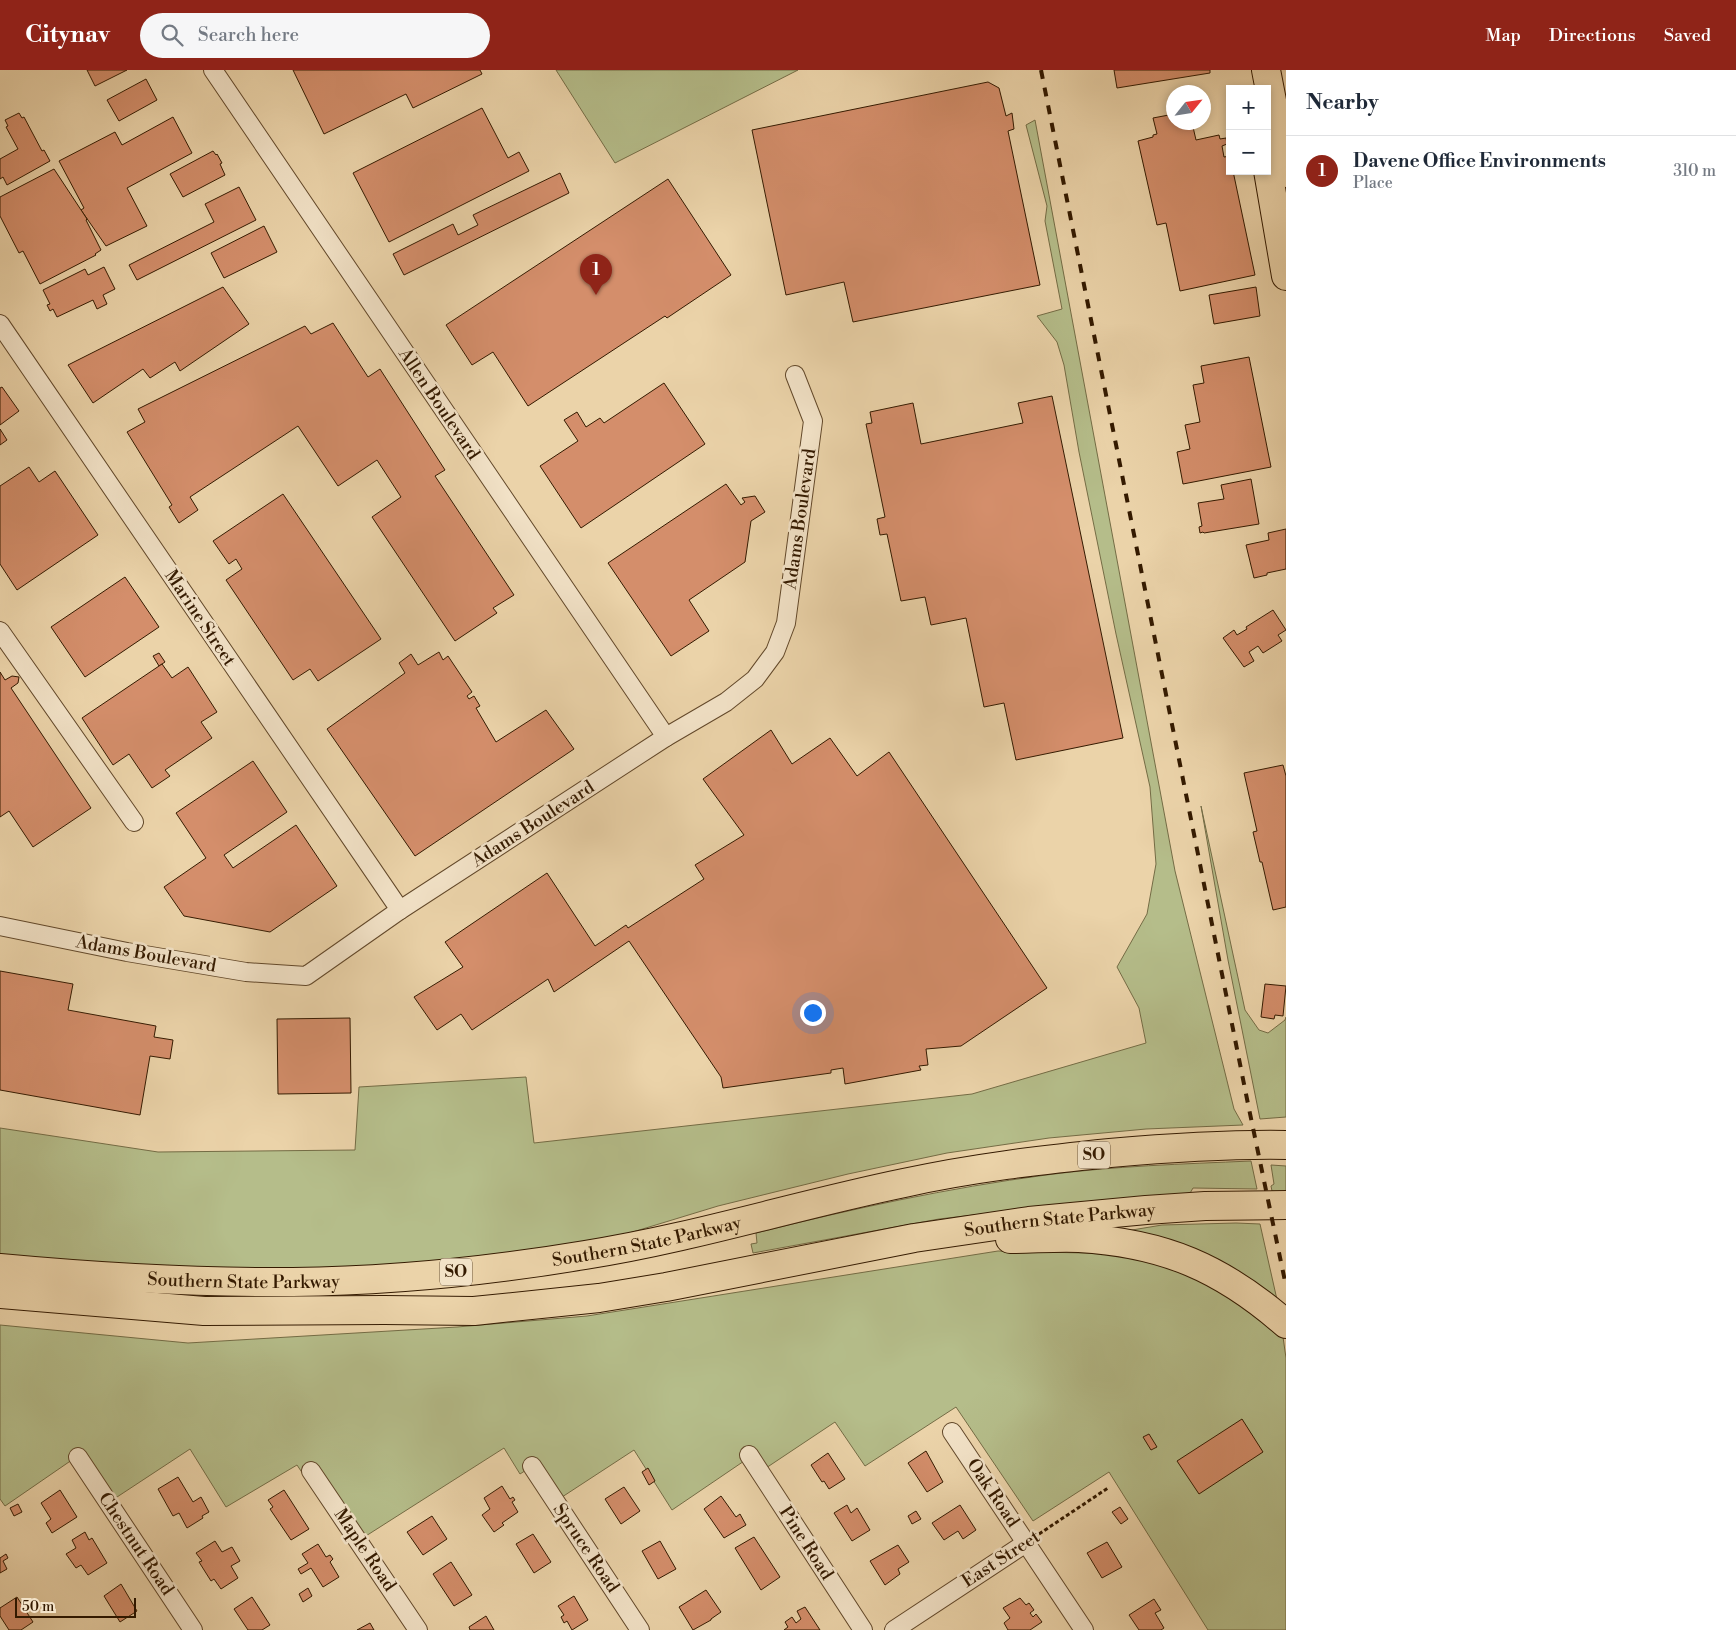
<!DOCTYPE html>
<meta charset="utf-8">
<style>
:root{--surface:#fff;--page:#f6f6f7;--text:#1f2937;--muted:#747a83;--line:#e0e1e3;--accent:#8f2418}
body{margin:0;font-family:"Libre Bodoni",serif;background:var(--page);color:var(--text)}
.controls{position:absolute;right:15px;top:15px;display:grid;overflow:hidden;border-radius:0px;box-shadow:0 2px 8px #0003}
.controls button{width:45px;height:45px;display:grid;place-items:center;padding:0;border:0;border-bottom:1px solid var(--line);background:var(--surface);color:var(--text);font:25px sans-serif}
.compass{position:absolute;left:1166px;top:15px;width:45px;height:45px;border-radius:50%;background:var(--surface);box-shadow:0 2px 8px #0003;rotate:60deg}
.scale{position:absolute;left:15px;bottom:12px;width:121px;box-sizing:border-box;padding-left:5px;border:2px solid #341a00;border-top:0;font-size:14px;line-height:18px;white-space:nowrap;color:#341a00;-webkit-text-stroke:4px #f2e2c7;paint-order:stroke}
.you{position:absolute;left:812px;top:942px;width:18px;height:18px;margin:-12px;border:4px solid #fff;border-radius:50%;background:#1a73e8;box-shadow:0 0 0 8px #1a73e833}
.badge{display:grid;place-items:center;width:32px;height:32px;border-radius:50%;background:var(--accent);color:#fff;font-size:16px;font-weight:700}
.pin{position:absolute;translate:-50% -41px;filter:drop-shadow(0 1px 2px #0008)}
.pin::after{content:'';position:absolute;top:26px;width:18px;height:15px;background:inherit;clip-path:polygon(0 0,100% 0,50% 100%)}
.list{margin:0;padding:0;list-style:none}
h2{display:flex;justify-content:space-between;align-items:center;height:65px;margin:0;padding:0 20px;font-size:21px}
h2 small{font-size:16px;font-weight:400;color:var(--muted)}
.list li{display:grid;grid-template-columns:32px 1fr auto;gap:15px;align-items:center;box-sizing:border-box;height:70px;padding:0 20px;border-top:1px solid var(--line)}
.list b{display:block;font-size:19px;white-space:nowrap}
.list p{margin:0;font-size:16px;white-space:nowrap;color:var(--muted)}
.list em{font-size:16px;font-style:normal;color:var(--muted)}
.icon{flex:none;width:28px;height:28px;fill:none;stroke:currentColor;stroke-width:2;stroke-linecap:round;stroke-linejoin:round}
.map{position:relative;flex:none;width:1286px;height:1560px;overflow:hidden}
header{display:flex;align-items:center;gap:30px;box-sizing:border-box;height:70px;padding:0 25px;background:var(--accent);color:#fff}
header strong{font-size:24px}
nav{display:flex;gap:28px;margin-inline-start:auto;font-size:18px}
.search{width:350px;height:45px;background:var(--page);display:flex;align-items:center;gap:12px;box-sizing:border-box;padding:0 18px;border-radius:28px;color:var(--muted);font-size:19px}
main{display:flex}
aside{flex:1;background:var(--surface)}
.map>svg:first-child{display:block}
.green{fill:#b5bd8a;stroke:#746c45}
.building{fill:#d48e6b;stroke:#341a00}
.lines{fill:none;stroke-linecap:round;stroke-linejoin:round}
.street-casing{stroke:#62482a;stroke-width:20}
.primary-casing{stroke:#341a00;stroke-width:30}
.highway-casing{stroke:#341a00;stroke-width:30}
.path{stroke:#341a00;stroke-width:3;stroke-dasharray:4 2.5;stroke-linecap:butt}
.street{stroke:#f2e2c7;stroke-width:18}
.primary{stroke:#ebd3a9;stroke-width:28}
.highway{stroke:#ebd3a9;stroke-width:28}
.rail{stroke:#341a00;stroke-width:4;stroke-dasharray:9 9;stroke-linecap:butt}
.labels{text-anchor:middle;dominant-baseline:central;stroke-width:5;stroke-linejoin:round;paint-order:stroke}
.shield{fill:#f2e2c7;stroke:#6d563c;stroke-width:1}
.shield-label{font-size:16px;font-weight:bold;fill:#341a00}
.street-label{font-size:18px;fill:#341a00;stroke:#f2e2c7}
</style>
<header>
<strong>Citynav</strong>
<div class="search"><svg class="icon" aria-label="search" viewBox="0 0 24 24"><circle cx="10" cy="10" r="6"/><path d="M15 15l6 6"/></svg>Search here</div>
<nav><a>Map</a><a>Directions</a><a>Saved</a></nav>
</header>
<main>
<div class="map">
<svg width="1286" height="1560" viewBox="0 0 1286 1560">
<rect width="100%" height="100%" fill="#ebd3a9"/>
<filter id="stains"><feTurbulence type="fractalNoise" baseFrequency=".004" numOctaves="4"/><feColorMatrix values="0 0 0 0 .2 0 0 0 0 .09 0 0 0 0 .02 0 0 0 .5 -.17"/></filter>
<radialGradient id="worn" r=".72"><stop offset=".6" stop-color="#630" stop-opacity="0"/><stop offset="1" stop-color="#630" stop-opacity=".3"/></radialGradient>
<g class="green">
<path d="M556,0H798L615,93Z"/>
<path d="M1035,50L1175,801L1234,1039L1243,1055L1146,1059L1049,1068L947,1083L848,1104L718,1136L613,1168L427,1195L340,1200L204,1199L0,1186V1058L158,1082L355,1080L359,1017L526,1007L534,1073L972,1024L1146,973L1139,938L1117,897L1147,844L1156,794L1150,717L1116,564L1079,382L1064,295L1057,272L1037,246L1062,239L1045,151L1047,136L1026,55Z"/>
<path d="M1201,736L1245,940L1259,960L1268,963L1285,950L1286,947V1047L1260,1049L1228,890Z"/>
<path d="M1251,1091L1257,1119L1193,1118L1189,1125L1059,1135L939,1149L753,1183L751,1174L757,1173L756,1163C851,1139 948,1118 1046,1105C1114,1096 1183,1094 1251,1091Z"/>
<path d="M1271,1095L1286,1096V1122L1272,1121L1271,1116L1274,1114Z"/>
<path d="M1236,1153L1260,1154L1280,1243L1120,1162L1162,1155Z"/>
<path d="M998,1181L1084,1183L1122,1185L1181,1201L1239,1233L1283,1267L1286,1288V1560H1208L1109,1402L1033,1451L956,1337L865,1396L835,1352L760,1402L750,1387L672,1440L634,1380L559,1429L534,1395L520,1404L504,1378L358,1471L305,1407L297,1395L226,1437L190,1379L114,1429L82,1383L5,1436L0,1429V1255L188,1273L457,1257L587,1246Z"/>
</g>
<g class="building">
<path d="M87,0H127L95,16Z"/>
<path d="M293,0H480L482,4L413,38L406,24L324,64Z"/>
<path d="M1114,0H1210V3L1117,18Z"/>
<path d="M146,9L157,30L119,51L107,30Z"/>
<path d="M988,12L999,18L1006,46L1012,43L1014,59L1008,61L1040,215L853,252L844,212L786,225L752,60Z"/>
<path d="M482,38L508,88L519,82L529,101L389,172L353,103Z"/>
<path d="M19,43L22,48L24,47L42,81L44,80L50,91L7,115L3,107L0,109V89L18,79L6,57L8,56L5,50Z"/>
<path d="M1174,44V52H1195L1196,57H1193L1196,70L1219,65L1220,69L1226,68L1227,74L1222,76L1224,87L1230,86V101H1233L1255,205L1180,221L1166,153L1157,155L1138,71L1153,67V65L1157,64L1153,48Z"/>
<path d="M173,47L192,83L127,118L147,156L106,176L81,140L84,138L59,91L115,62L122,75Z"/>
<path d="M213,81L216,85L217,84L222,93L220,94L225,105L183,127L170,104Z"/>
<path d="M54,99L87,149L86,150L101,180L95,184L96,185L40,214L23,181L19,183L0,146V127Z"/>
<path d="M560,103L569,123L404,205L393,184L453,154L458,165L478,155L473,145Z"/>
<path d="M668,109L731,205L667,248L665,246L528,336L493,282L472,295L446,255Z"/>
<path d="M239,117L256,150L137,210L129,195L214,152L205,134Z"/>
<path d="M264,156L277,182L224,208L211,183Z"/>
<path d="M104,197L115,219L103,225L107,234L97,239L93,230L57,247L53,239L50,241L47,235L50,234L43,220L85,199L88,205Z"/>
<path d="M223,217L249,254L180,301L175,292L150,308L143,299L93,333L68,295Z"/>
<path d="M1256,217L1260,246L1214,254L1209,225Z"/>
<path d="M333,253L368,307L380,299L445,400L435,406L514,525L493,538L497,543L455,571L372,447L401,427L377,390L338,416L298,356L190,427L198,440L179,453L169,437L172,435L127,362L145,352L138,339L305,256L311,264Z"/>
<path d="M1249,287L1271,397L1183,414L1177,382L1190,379L1185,355L1200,352L1193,315L1204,313L1201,296Z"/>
<path d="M664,313L705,374L581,458L540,396L578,371L564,350L577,342L586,357L600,348L604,353Z"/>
<path d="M2,317L19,341L0,355V318Z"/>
<path d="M1052,326L1123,668L1016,690L1004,633L984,637L966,548L931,555L925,527L901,531L887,464L880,465L877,449L885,447L866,354L872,353L870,342L913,333L921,374L1023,353L1018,333Z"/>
<path d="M0,359L7,370L0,375Z"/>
<path d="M29,397L39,412L55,401L98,465L17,520L0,494V416Z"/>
<path d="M1251,409L1259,454L1204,463L1203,462L1200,463L1199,457L1202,456L1198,433L1224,429L1221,415Z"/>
<path d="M726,414L741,435L745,432L742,428L755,426L765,442L751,451L745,492L689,530L709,561L671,586L608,493Z"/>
<path d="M283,424L381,569L318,611L310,599L293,610L226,510L242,499L236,489L229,494L213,471Z"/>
<path d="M1286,459V499L1267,503V505L1254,508L1246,475L1269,470L1268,463Z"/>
<path d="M125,507L159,557L85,607L51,557Z"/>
<path d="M1273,540L1286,560L1278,565L1282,571L1263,583L1258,576L1249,582L1254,591L1244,597L1223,568L1234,560L1237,565L1247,559L1246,557Z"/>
<path d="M439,582L443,590L448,586L472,622L467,626L469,629L474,626L480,636L476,638L496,672L546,640L574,679L415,786L327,659L405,603L399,593L411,584L418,595Z"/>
<path d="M159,583L165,592L159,596L153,586Z"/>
<path d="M162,594L172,608L188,597L217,642L201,652L212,668L165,700L170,706L152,718L129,684L113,695L82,648Z"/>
<path d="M0,602L5,610L12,606L19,607L18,613L11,618L91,738L33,777L9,741L0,747Z"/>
<path d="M771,660L792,694L830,668L857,706L889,682L1047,918L961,976L926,979L928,995L919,996L921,1000L845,1014L843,998L831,1000V1003L723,1018L721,1007L629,871L554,922L548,909L472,960L461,944L437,960L414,927L463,897L445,872L547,803L595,876L626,855L628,858L704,809L695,795L744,765L703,709Z"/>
<path d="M253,691L287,742L224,785L233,798L296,755L337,816L270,862L184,846L164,817L206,788L176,743Z"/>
<path d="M1283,695L1286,706V837L1273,840L1262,792H1260L1253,762L1257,761L1244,703Z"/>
<path d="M0,901L73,914L68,940L156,956L154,967L173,970L170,989L150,986L140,1045L0,1020Z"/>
<path d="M1265,914L1286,916L1283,946L1275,945L1274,949L1261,947Z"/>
<path d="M350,948L351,1023L278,1024L277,949Z"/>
<path d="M1242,1349L1263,1382L1199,1424L1177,1391Z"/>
<path d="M1149,1364L1157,1377L1151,1380L1143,1367Z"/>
<path d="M926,1381L943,1412L927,1422L908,1393Z"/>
<path d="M828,1383L845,1409L829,1419L824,1411L822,1412L811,1395Z"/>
<path d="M648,1398L655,1411L649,1415L642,1402Z"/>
<path d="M178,1407L193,1432L201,1427L209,1442L202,1446L203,1448L187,1458L179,1443L173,1446L158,1419Z"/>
<path d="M502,1416L510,1429L513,1427L515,1430L512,1432L518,1442L502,1453L504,1455L494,1462L482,1445L490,1439L484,1428Z"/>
<path d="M624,1417L640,1441L621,1454L605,1429Z"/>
<path d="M60,1420L77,1447L52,1463L46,1453L51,1449L41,1433Z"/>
<path d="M284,1420L309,1459L291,1470L270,1439L273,1437L268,1430Z"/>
<path d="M721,1426L736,1447L740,1444L746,1455L724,1468L704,1439Z"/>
<path d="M18,1434L22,1442L14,1446L10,1438Z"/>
<path d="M847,1435L851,1443L857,1438L870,1460L852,1471L834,1443Z"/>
<path d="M960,1435L976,1460L963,1469L958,1461L944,1470L932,1453Z"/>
<path d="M1120,1437L1128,1449L1121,1454L1112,1442Z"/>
<path d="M916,1441L921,1449L912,1454L908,1446Z"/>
<path d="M432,1446L447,1469L423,1485L407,1462Z"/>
<path d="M85,1462L89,1470L92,1468L107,1493L88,1505L81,1495L76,1498L66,1484L76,1478L72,1470Z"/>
<path d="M533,1464L551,1492L534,1503L516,1474Z"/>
<path d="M754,1467L780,1507L761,1520L735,1478Z"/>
<path d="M215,1471L222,1482L232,1477L240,1491L231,1496L238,1508L221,1519L214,1509L211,1511L199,1492L202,1491L196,1483Z"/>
<path d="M660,1471L676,1499L658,1509L642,1481Z"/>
<path d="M1107,1472L1122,1497L1102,1508L1087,1483Z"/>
<path d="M318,1474L326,1487L330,1485L333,1489L330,1492L339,1507L323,1517L311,1498L301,1504L298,1499L308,1493L302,1484Z"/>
<path d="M898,1475L909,1492L898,1499L900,1504L885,1515L870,1491Z"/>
<path d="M6,1484L8,1488L3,1491L7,1499L0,1503V1488Z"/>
<path d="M451,1492L472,1525L454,1536L433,1504Z"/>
<path d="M121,1514L137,1541L120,1552L104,1526Z"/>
<path d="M308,1518L312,1526L303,1532L299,1524Z"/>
<path d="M706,1520L721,1542L711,1549V1550L693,1560L679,1537Z"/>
<path d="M574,1526L588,1550L572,1560L567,1551L564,1553L561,1547L564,1545L558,1536Z"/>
<path d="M17,1527L33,1552L21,1560H9L0,1546V1538Z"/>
<path d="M252,1527L270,1555L262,1560H248L234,1539Z"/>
<path d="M1020,1528L1026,1535L1029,1533L1034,1540L1030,1543L1033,1547L1036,1544L1042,1552L1030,1560H1008L1004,1553L1010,1548L1003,1538Z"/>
<path d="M1154,1529L1161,1540L1155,1543L1164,1558L1161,1560H1139L1129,1545Z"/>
<path d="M805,1537L820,1560H784L788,1557L785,1552L792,1547L796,1553L801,1549L797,1541Z"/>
<path d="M486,1546L494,1560H470L469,1557Z"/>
<path d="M370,1553L374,1560H357Z"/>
</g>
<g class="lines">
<g class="street-casing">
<g id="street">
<path d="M213,0L666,667"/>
<path d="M0,254L400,840"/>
<path d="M0,561L134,752"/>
<path d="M0,856L127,882L246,902L306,906L400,840L666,667L726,632L755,609L775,582L786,553L813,351L795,305"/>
<path d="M952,1362L1084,1560"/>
<path d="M749,1385L863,1560"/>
<path d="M78,1387L193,1560"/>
<path d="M532,1396L640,1560"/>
<path d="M311,1401L418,1560"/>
<path d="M894,1560L1026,1473"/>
</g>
</g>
<g class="primary-casing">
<g id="primary">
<path d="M1266,0L1286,103"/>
<path d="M1267,95L1286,206"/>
</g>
</g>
<g class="highway-casing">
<g id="highway">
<path d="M1010,1169C1033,1169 1056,1167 1079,1168C1164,1173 1222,1198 1286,1254"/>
<path id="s1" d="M0,1198C97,1207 195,1213 293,1212C391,1211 489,1201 585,1185C693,1168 797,1135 904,1113C972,1098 1041,1090 1110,1083C1169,1078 1227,1074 1286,1075"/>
<path id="s2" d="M0,1224L204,1241L384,1240L474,1241L599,1228L666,1217L914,1168L1029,1151L1146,1140L1205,1136L1286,1135"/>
</g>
</g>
<path class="path" d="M1039,1464L1108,1418"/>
<use href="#street" class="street"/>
<use href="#primary" class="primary"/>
<use href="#highway" class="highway"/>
<path class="rail" d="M1041,0L1248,1034L1286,1216"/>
</g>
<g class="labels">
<g class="shield">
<rect x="1078" y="1071.5" width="32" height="27" rx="4"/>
<rect x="440" y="1188.5" width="32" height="27" rx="4"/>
</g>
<g class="shield-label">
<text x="1094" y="1085">SO</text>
<text x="456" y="1202">SO</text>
</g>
<g class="street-label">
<text transform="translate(439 334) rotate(56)">Allen Boulevard</text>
<text transform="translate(800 449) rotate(-82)">Adams Boulevard</text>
<text transform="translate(200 548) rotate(56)">Marine Street</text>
<text transform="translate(533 754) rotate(-33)">Adams Boulevard</text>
<text transform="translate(146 884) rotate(10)">Adams Boulevard</text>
<text stroke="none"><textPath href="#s2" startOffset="1068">Southern State Parkway</textPath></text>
<text stroke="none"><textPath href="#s1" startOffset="650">Southern State Parkway</textPath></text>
<text stroke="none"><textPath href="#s1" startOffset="244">Southern State Parkway</textPath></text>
<text transform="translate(993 1423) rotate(56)">Oak Road</text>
<text transform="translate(806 1473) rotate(57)">Pine Road</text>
<text transform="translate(136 1474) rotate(56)">Chestnut Road</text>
<text transform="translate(586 1478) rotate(56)">Spruce Road</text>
<text transform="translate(365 1480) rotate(56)">Maple Road</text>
<text transform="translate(1001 1489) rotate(-33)">East Street</text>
</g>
</g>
<rect width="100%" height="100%" filter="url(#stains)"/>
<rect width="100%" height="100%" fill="url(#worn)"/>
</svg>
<div class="controls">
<button>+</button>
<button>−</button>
</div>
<svg class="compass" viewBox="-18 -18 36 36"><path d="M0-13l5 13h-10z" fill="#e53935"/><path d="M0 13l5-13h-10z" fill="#747a83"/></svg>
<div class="scale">50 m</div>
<div class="you"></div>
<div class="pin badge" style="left:596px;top:225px">1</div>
</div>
<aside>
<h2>Nearby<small></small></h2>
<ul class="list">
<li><span class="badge">1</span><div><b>Davene Office Environments</b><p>Place</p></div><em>310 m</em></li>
</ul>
</aside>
</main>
